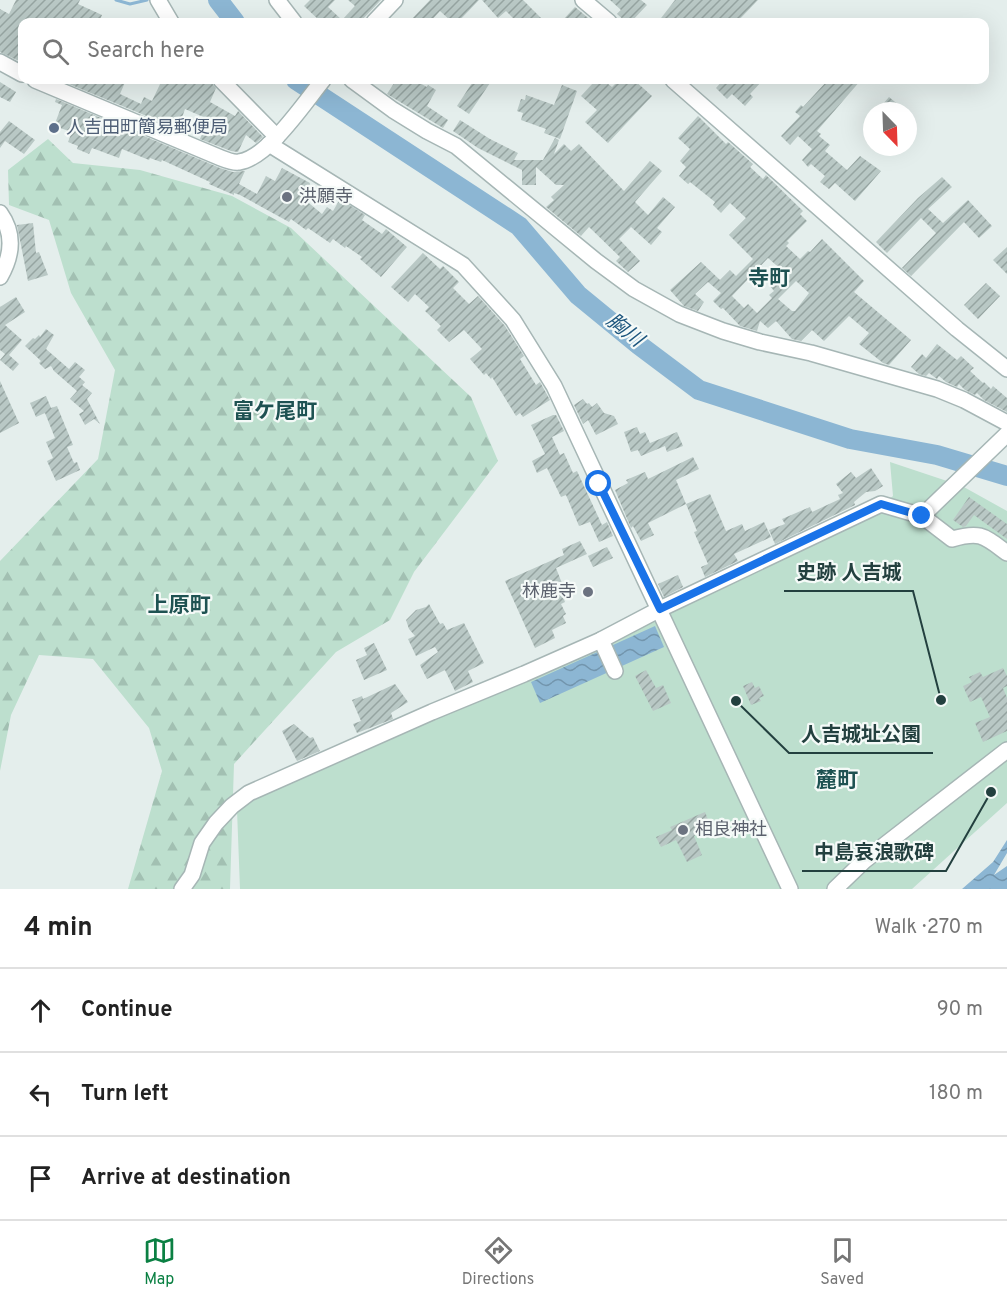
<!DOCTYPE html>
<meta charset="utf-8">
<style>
:root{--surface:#fff;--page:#f2f2f2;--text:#222;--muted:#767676;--line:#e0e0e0;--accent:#0b8043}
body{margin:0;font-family:Overpass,"Noto Sans JP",sans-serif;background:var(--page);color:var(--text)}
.compass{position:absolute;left:863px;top:102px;width:54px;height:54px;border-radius:50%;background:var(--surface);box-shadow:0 6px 24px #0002;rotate:157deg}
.stop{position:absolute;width:18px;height:18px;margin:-14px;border:4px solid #1a73e8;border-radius:50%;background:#fff}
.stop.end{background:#1a73e8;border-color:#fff;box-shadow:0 2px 6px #0008}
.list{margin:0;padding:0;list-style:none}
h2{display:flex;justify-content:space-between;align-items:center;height:78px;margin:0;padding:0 24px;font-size:26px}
h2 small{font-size:20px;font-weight:400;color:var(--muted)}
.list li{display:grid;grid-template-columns:39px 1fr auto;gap:18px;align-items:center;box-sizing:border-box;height:84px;padding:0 24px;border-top:2px solid var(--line)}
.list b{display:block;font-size:22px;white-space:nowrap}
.list em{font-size:20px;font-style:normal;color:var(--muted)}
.icon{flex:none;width:33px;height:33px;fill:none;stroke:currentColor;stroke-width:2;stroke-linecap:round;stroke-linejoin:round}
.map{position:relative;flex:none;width:1007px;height:889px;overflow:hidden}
.search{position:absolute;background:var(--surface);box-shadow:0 6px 24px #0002;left:18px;right:18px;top:18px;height:66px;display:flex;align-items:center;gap:15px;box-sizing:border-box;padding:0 21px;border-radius:12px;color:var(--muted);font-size:22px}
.sheet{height:330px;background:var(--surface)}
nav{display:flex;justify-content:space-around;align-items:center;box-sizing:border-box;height:84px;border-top:2px solid var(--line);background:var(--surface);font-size:16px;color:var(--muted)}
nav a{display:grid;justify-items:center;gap:3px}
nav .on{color:var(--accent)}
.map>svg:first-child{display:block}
.forest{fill:url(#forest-firs)}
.park{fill:#bddfce}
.water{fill:url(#water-waves)}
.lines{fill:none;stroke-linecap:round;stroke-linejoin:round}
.stream{stroke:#8cb6d3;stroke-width:3}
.river{stroke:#8cb6d3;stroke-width:20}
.building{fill:url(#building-hatch);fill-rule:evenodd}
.minor-casing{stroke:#a6b6b5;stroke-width:18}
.minor{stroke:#fff;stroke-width:15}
.route{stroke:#1a73e8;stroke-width:8}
.service-dot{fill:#5c6f8a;stroke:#f5faf8;stroke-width:2}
.worship-dot{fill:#6b7280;stroke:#f5faf8;stroke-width:2}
.labels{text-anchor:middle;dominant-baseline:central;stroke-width:4.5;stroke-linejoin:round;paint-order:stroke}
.service-label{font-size:18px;fill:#4e5e75;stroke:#f5faf8;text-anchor:start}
.worship-label{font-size:18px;fill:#5b616d;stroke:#f5faf8;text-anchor:start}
.water-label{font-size:20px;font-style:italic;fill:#1c557d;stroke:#f5faf8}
.quarter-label{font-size:21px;font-weight:bold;fill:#1e5252;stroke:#f5faf8}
.leader{fill:none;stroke:#23403f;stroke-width:2}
.callout-dot{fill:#23403f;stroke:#f5faf8;stroke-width:2}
.callout-label{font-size:20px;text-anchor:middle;font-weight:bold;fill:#23403f;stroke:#f5faf8;stroke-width:4.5;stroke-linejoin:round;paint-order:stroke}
</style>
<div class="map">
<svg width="1007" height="889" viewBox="0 0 1007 889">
<defs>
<pattern id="forest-firs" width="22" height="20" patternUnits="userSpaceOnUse" patternTransform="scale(1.5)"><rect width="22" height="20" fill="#bddfce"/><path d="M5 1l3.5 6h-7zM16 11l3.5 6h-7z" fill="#a2c0b2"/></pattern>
<pattern id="water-waves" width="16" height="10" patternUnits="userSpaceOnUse" patternTransform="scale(1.5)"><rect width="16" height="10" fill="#8cb6d3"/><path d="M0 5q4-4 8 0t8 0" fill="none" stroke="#7295ad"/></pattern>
<pattern id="building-hatch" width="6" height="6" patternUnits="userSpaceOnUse" patternTransform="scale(1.5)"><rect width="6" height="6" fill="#b9c8c5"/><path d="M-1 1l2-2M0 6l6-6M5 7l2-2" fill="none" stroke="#96a4a1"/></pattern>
</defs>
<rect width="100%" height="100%" fill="#e4eeec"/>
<path class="forest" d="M48,139L73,163L140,170L232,196L291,228L471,397L498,461L414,572L390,620L336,652L234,764L230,889H128L162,771L149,728L93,659L39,655L11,715L0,771V561L98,459L115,370L71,293L49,220L9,205L8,170Z"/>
<path class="park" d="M890,462L962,486L1007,511V803L912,889H240L237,810L273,786L880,507L893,496Z"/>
<g class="water">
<path d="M655,626L664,647L540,703L531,682Z"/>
<path d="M1007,840V853L994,875L1007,866V889H962L993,862Z"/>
</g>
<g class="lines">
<path class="stream" d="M116,0L130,4L147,0"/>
<g class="river">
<path d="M218,0L235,22"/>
<path d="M296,80L519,226L578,295L639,345L699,390L850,439L937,455L1007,476"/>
</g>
</g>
<g class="building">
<path d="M16,0H80L78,4L102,15L99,22H40L33,20L31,22H22V59L19,61L0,52V9L9,14Z"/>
<path d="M310,0H335L328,7L342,20L355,6L348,0H381L360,22H321L304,6Z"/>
<path d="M430,0H479L458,22H452L440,11L430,22H409Z"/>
<path d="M482,0H523L545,22H517L506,11L498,18Z"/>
<path d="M610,0H641L647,5L631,22H626L617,14L621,10Z"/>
<path d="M675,0H758L737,22H658Z"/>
<path d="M575,7L593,22H561Z"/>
<path d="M71,80H126L120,94L141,104L144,97L152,101L162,80H209L216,88L210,102L235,116L238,111L263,137L256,143L246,135L238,152L231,151L200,139L208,119L185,109L178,129L69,84Z"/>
<path d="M396,80H414L427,87L428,85L436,90L427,106L448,120L443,128L387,94Z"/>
<path d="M474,80H492L469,114L457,106Z"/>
<path d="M596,80H603L612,87L619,80H634L652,96L608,143L585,122L597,110L581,96Z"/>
<path d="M723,80L725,82L727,80H763L750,94L753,97L745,106L732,94L727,99L716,88Z"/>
<path d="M828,80H861L817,131L821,134L819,136L830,145L825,151L847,170L860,156L881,171L855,201L835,183L829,189L820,182L825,176L811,164L808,167L802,160L812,149L798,136L790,145L781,136L800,116L795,112L801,105L803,107Z"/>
<path d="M0,82L16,92L10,102L0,97Z"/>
<path d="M562,85L577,91L560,139L544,133L546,129L521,120L523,113L517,111L521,99L525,100L526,95L554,105Z"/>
<path d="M889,97L906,111H877Z"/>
<path d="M56,99L220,168L233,172L245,171L239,184L257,194L266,176L275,181L282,168L310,183L304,199L322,214L327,207L333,211L340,199L365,215L362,220L382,234L386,229L407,247L381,277L360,259L362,257L346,246L345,248L333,239L330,243L308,228L306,230L291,219L289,222L240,195L234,193V195L209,184L210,182L162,160L161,162L150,158L149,160L122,149L119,158L92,148L89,154L77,149L78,146L68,142L72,132L54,126L62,105L55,102Z"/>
<path d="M698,116L726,144L728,142L753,164L750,167L763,179L766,175L803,211L800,214L807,221L787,241L789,243L786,246L800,259L808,251L810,252L822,239L864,281L854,292L911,340L889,365L883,363L859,344L869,333L849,316L824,341L812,330L801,341L792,339L776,321L768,328L760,321L757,331L740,326L723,308L721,309L713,301L721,293L708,282L695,294L704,302L698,311L684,306L670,290L701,262L720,280L730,270L736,276L753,259L729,235L746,218L730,203L721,213L713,205L715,202L690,182L688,184L679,176L686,167L680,161L690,149L678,138ZM768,258L784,272L770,286L774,291L769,295L772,298L757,313L748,304L744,308L732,296ZM796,281L809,293L795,311H792L778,299Z"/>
<path d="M460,120L490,139L518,153L514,160H543L555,138L559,140L554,154L564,144L571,151L579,144L624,191L650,161L662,171L635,202L648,215L663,197L675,207L657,228L662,232L651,245L631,227L619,239L640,261L628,272L616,261L620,257L589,227L581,236L546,207L554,200L551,197L564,185H556L536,167V185H522V170L478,148L453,131Z"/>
<path d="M9,121L35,140L24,154L5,141L0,148V132Z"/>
<path d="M942,177L952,187L928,209L943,223L968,200L992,226L979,238L964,222L911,276L902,268L936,233L921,218L887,253L876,242L918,198Z"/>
<path d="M33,223L36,253L39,252L48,275L28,281L17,225Z"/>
<path d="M1007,247V274L993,260Z"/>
<path d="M423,253L440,269L443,266L459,282L453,288L469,304L478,296L505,326L524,356L520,359L536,385L540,382L550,400L523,417L520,413L516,416L492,377L491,379L486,373L484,375L470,359L482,349L464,330L449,342L437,330L441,326L425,311L429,307L415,294L408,302L391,287Z"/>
<path d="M986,283L1000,296L978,319L964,305Z"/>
<path d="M16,297L25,312L5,325L22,340L9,355L19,364L13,371L0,360L5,354L0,350V307Z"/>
<path d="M46,329L54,335L46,349L69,369L75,362L85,370L79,377L85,382L82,385L92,393L87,399L100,424L94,419L85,425L79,414L84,411L70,399L77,391L54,371L51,366L45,369L39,363L41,361L25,346L33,338L35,339L39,335L40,337Z"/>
<path d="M937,344L957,360L961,356L974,368L970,371L983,383L984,382L991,389L993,386L1007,398V412L984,400L977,393L975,395L965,390L959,384L957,387L946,382L939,376L937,379L929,373L926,376L919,374L911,367L922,354L926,358Z"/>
<path d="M0,381L19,423L0,433Z"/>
<path d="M46,396L51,408L57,406L73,445L67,447L74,463L77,462L80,470L56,481L47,461L53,458L46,442L55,438L45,413L36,417L30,403Z"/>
<path d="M583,399L587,404L589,403L592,407L597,403L604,413L614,416L618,424L596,435L588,420L583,424L574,405Z"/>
<path d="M553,415H556L564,431L552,437L560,455L564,453L573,473L577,471L602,525L607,522L613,536L599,542L590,522L579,526L566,495L561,497L547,468L537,473L532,461L545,454L531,425Z"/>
<path d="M637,427L640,434L645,432L650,443L677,432L683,446L667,452L665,446L641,456L638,450L631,452L624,432Z"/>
<path d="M693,457L699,469L676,480L686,504L710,494L726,531L742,524L745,531L764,522L771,537L734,554L738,561L705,577L701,567L708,564L694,532L697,531L686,504L648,523L654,535L641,541L633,526L631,528L615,490L628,483L626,480L645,472L648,479Z"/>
<path d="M871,468L883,486L875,491L866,492L854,502L855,505L775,544L769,530L785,524L782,519L810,507L812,512L840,499L838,495L843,493L836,484L851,472L856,478Z"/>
<path d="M969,497L1007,524V539L974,515L966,526L963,527L953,520Z"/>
<path d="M580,541L587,554L556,568L565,591L561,592L565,602L561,604L566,614L563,616L566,623L552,630L555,638L535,648L505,581L564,555L562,549Z"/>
<path d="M607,547L613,558L593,567L588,556Z"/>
<path d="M678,575L683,587L664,597L658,584Z"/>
<path d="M429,604L440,624L443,623L447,630L464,623L484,663L468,671L473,682L455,691L445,670L427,679L420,665L438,652L435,647L416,656L408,639L415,636L409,629L406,620L416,610L426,607Z"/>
<path d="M374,643L387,670L364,680L356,660L367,655L364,648Z"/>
<path d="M1003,668L1007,676V686L1003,688L1007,698V731L983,742L975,723L990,717L981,697L970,702L963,686L972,682L969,677L980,672L983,677Z"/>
<path d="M646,670L656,688L663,685L671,703L653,711L635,676Z"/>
<path d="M752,682L755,688L759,686L764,696L759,698L761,701L751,705L743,686Z"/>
<path d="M395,684L408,702L391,713L393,719L357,733L353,724L361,721L352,700L362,696L363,699Z"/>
<path d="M294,724L310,738L313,737L320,751L297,761L282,731Z"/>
<path d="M705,812L711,827L694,836L702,855L687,862L676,840L661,847L656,837L672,830L670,827Z"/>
</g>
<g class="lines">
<g class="minor-casing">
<g id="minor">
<path d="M158,0L171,22"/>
<path d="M277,0L294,22"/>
<path d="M583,0L609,22"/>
<path d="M374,22L395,0"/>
<path d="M0,62L22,74"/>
<path d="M35,80L221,158C226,160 234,163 239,162C268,158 305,102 323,80"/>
<path d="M221,80L277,137"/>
<path d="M352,80L393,110L427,131L456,146L596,261L634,289L679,314L723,331L760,342L811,353L937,389L964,400L1007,423"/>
<path d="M673,80L957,329L1007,369"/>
<path d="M269,144L463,265L513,320L554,386L790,889"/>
<path d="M0,213C15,234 12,256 0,277"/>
<path d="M1007,434L922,516L952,539C981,531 984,536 1007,553"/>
<path d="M601,640L615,671"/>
<path d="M182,889L192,875L202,843L216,823L232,806L249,793L432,712L524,674L601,640L660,609L881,504L922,516"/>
<path d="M835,889L864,861L1007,750"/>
</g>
</g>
<use href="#minor" class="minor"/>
</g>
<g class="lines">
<path class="route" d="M599,484L660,609L881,504L922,516"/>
</g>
<circle class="service-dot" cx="54" cy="128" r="6"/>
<g class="worship-dot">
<circle cx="287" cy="197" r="6"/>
<circle cx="588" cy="592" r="6"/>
<circle cx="683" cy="830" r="6"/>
</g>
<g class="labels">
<g class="service-label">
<text x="66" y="128">人吉田町簡易郵便局</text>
</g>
<g class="worship-label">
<text x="299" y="197">洪願寺</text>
<text x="576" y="592" text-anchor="end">林鹿寺</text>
<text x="695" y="830">相良神社</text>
</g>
<g class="water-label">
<text transform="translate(624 331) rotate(38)">胸川</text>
</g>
<g class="quarter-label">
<text x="769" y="279">寺町</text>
<text x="275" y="412">富ケ尾町</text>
<text x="179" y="606">上原町</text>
<text x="837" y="781">麓町</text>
</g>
</g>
<path class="leader" d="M941 700L913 591H784M736 701L789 753H933M991 792L946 871H802"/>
<g class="callout-dot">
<circle cx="941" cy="700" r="6"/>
<circle cx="736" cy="701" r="6"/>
<circle cx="991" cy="792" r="6"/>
</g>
<g class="callout-label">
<text x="849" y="579">史跡 人吉城</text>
<text x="861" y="741">人吉城址公園</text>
<text x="874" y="859">中島哀浪歌碑</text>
</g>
</svg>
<svg class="compass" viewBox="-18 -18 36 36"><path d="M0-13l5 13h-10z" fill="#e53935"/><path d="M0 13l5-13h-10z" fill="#767676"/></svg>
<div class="stop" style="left:599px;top:484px"></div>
<div class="stop end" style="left:922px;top:516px"></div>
<div class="search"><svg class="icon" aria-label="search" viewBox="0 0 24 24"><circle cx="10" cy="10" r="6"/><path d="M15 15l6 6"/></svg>Search here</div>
</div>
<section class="sheet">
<h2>4 min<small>Walk · 270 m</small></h2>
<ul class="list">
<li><svg class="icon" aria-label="ahead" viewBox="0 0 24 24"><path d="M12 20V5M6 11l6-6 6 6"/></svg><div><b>Continue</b></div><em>90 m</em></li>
<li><svg class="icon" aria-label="left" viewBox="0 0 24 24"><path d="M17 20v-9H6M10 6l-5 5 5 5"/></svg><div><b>Turn left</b></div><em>180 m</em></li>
<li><svg class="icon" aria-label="arrive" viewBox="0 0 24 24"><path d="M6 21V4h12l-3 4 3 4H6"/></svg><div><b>Arrive at destination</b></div></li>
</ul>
</section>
<nav>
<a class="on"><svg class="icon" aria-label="map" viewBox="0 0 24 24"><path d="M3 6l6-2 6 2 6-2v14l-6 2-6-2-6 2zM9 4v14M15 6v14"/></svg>Map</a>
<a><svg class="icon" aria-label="directions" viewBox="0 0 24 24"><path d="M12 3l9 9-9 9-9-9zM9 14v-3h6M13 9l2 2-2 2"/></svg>Directions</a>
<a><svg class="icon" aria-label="saved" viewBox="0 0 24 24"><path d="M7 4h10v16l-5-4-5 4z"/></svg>Saved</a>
</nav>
